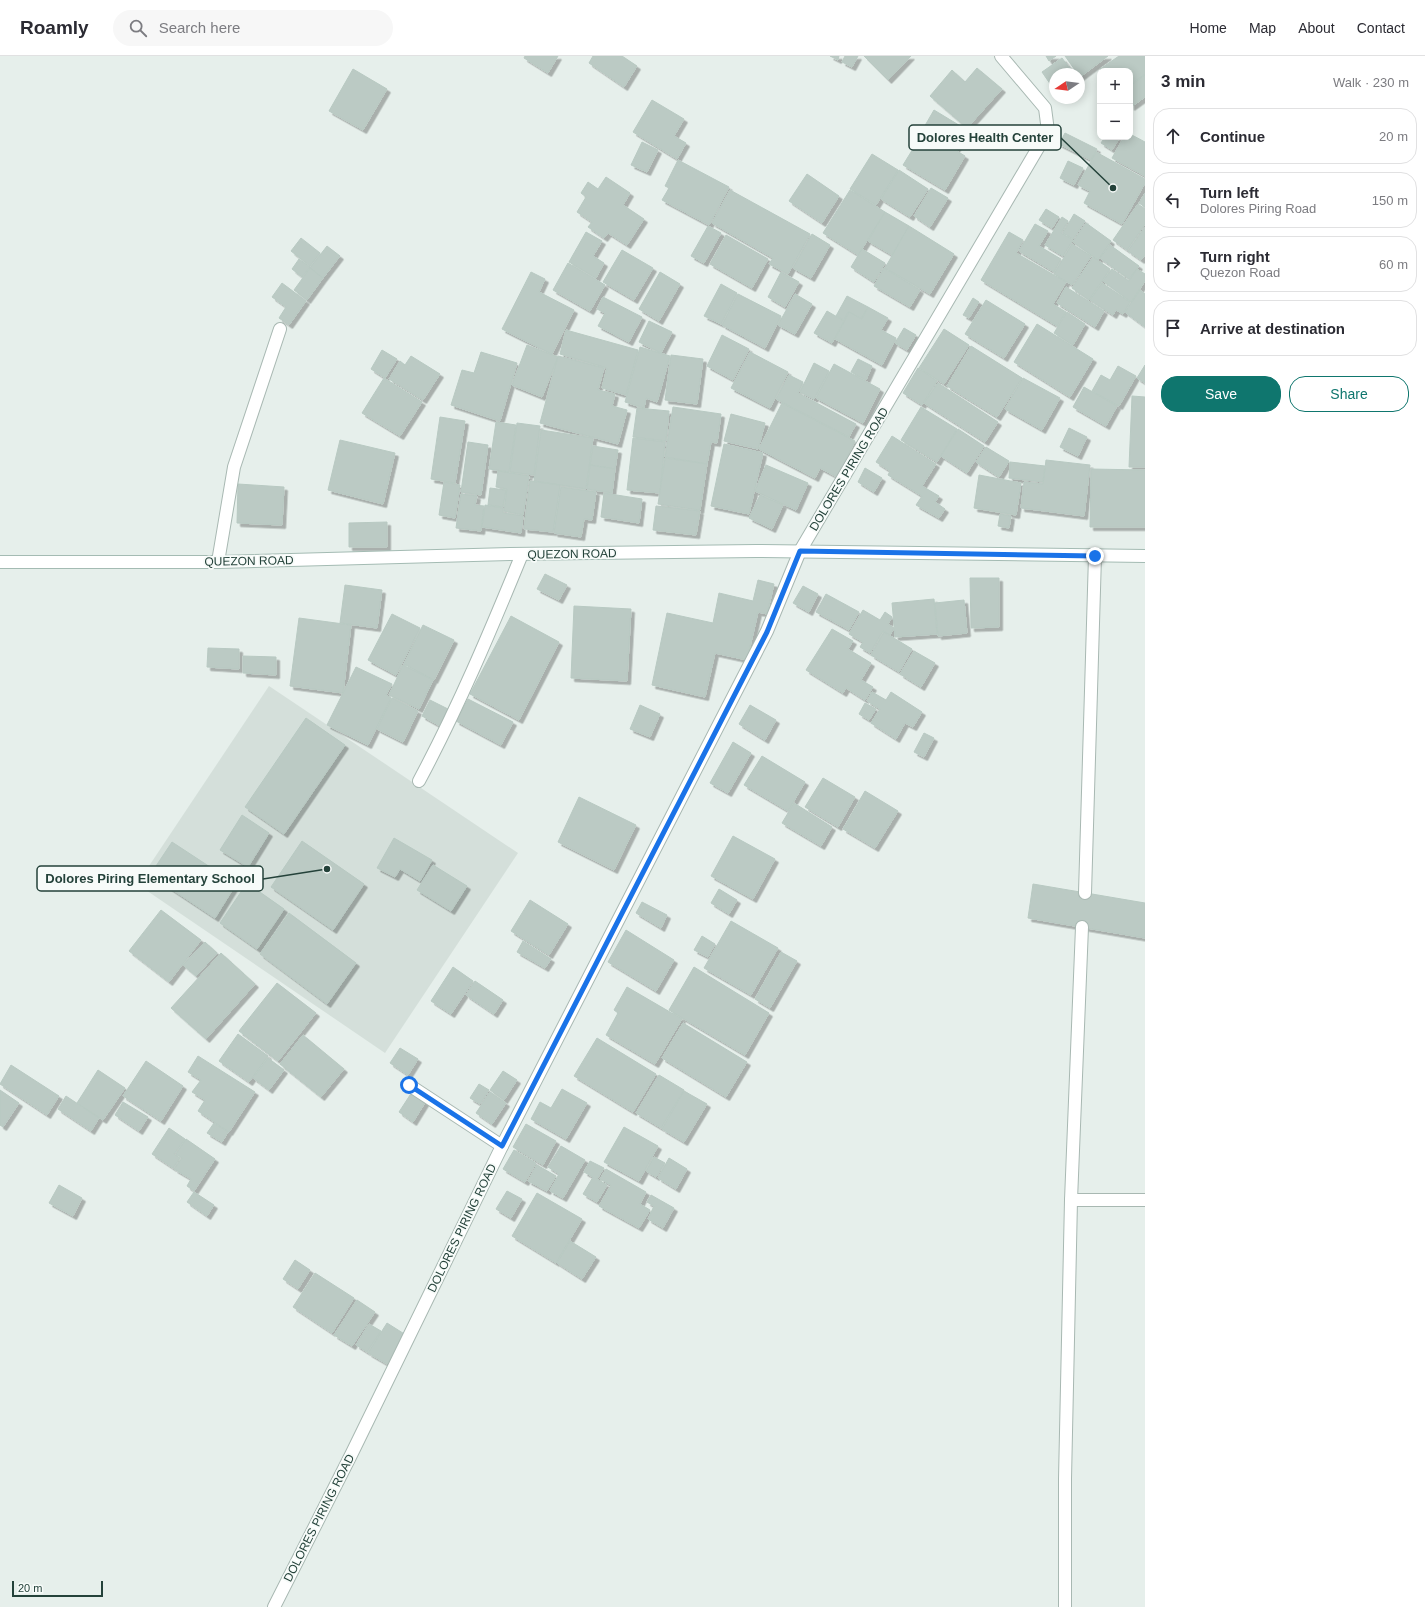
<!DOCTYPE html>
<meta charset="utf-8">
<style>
:root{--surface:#fff;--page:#f7f7f7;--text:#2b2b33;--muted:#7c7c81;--line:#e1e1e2;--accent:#0f766e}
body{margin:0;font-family:Helvetica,sans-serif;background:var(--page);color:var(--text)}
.controls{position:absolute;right:12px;top:12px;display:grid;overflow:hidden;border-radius:8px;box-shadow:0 2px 10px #0003}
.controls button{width:36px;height:36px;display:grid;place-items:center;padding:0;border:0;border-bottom:1px solid var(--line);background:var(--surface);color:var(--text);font:20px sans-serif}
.compass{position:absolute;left:1049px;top:12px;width:36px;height:36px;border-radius:50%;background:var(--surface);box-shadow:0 2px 10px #0003;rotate:257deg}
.scale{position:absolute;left:12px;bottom:10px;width:91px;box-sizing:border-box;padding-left:4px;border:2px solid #24423a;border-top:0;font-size:11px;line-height:14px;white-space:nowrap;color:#24423a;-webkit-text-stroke:3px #f7fbf9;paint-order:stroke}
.stop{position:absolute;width:12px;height:12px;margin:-9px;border:3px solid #1a73e8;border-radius:50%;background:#fff}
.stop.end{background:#1a73e8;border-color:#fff;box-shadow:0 1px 4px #0008}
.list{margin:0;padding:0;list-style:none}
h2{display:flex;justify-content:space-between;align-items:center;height:52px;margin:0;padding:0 16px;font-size:17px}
h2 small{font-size:13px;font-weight:400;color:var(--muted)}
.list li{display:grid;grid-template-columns:26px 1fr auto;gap:12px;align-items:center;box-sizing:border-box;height:56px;margin:0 8px 8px;padding:0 8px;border:1px solid var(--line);border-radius:16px}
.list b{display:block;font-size:15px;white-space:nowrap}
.list p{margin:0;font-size:13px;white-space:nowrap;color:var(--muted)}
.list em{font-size:13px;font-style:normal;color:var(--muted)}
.actions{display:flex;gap:8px;padding:12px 16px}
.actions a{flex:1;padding:9px 0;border:1px solid var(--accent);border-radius:16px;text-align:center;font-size:14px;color:var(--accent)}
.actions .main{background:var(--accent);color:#fff}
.icon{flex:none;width:22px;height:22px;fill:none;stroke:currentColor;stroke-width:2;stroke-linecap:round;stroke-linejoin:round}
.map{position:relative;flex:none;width:1145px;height:1551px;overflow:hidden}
header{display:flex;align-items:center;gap:24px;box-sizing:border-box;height:56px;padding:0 20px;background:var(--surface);border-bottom:1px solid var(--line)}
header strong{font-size:19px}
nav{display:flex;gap:22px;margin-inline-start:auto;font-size:14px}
.search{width:280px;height:36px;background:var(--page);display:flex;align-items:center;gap:10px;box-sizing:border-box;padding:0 14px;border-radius:22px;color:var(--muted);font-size:15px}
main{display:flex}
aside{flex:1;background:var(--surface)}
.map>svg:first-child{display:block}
.built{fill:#d4dfda}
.building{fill:#bbcac4;stroke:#b8c9c2;filter:url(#shadow)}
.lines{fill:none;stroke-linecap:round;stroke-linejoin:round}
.lane-casing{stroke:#a8b8b2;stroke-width:14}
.street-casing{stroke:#a8b8b2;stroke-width:14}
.secondary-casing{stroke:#a4bbb3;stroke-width:14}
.lane{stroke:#fff;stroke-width:12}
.street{stroke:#fff;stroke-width:12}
.secondary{stroke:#fff;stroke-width:12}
.route{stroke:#1a73e8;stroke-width:5}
.labels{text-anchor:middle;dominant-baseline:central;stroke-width:3.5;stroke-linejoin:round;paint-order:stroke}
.street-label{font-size:12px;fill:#24423a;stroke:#f7fbf9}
.leader{fill:none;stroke:#24423a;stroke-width:1.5}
.callout-dot{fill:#24423a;stroke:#f7fbf9;stroke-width:1.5}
.callout{fill:#f7fbf9;stroke:#24423a;stroke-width:1.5}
.callout-label{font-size:13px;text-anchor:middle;font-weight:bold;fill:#24423a}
</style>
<header>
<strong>Roamly</strong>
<div class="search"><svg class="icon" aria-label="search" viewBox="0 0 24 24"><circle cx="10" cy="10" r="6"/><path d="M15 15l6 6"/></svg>Search here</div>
<nav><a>Home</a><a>Map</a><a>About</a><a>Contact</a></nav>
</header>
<main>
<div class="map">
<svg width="1145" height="1551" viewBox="0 0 1145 1551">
<defs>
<filter id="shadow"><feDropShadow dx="3.5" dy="3.5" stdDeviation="0" flood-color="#0004"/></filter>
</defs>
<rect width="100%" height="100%" fill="#e6efeb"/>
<path class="built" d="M269,630L518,797L385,997L137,828Z"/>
<g class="building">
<path d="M525,0H558L548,17L524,2Z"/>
<path d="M593,0H622L637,10L624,31L589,7Z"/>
<path d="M830,0H839L838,4Z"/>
<path d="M845,0H858L852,11L842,6Z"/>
<path d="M864,0H911L888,24Z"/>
<path d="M1046,0H1056L1049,5Z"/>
<path d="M1065,0H1108L1080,21Z"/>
<path d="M1119,0H1145V18L1130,29V15H1102L1100,13Z"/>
<path d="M1062,2L1074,18H1055V35L1042,16Z"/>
<path d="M977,12L1002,33L967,72L930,40L952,14L965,26Z"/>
<path d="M353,13L387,33L363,74L329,55Z"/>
<path d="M1145,19V41L1131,51L1130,30Z"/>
<path d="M652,44L684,63L674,80L686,87L677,103L633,76Z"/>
<path d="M934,54L967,74L956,93L923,73Z"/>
<path d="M924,75L965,100L945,134L903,109Z"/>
<path d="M1065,77L1097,93L1091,104L1059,88Z"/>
<path d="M1130,78L1145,86V120L1112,102L1124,81H1130Z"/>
<path d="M1105,81H1120L1112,94L1101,87Z"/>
<path d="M642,86L658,94L647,116L631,109Z"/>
<path d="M1096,96L1145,123V127L1122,168L1084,147L1090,135L1078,129Z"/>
<path d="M872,98L898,114L876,149L850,133Z"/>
<path d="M678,104L729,131L709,169L662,144L669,132L665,130Z"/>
<path d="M1068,105L1083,112L1074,129L1060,122Z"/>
<path d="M899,114L928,133L910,161L881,143Z"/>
<path d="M807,118L839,140L822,167L789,145Z"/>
<path d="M606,121L630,137L623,149L644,163L627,189L608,177L604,182L588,171L592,166L577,156L586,141L581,137L588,126L598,133Z"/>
<path d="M931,132L948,142L930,171L914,160Z"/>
<path d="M730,134L810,178L788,218L769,208L773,202L712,167Z"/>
<path d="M850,134L885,156L858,199L823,177Z"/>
<path d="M1145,137V151L1139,147Z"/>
<path d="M1138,148L1145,153V168L1127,194L1113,184Z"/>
<path d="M1046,153L1059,161L1052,172L1039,164Z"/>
<path d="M885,156L909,170L892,199L868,185Z"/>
<path d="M1074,158L1085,165L1073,183L1063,177Z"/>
<path d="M1062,161L1068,165L1061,177L1073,184L1063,200L1045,189Z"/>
<path d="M1086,167L1111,185L1098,204L1073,186Z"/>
<path d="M1035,168L1048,175L1039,190L1061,203L1054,216L1019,195Z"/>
<path d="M708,170L721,177L704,207L691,200Z"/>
<path d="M909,170L954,198L930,238L885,212Z"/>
<path d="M1145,171V199L1141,204L1128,195Z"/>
<path d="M586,176L602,185L593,200L604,207L596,222L569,206Z"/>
<path d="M1009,176L1023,184L1016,197L1066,226L1053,248L1066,256L1057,270L981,224Z"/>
<path d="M812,178L830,189L811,222L793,212Z"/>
<path d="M726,179L768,203L752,232L710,208Z"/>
<path d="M301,182L320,197L310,210L291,195Z"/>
<path d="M1072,188L1091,200L1072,229L1054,218Z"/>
<path d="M1110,189L1139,210L1129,223L1100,202Z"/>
<path d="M327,190L340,200L323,222L310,212Z"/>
<path d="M862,193L885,207L874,226L851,211Z"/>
<path d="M622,194L653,212L634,244L603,226Z"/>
<path d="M1093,201L1110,213L1089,244L1072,232Z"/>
<path d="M299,203L310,211L302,221L292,213Z"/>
<path d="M568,207L605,229L590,255L553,234Z"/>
<path d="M310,212L323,222L307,244L294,234Z"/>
<path d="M884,212L920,234L910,251L874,230Z"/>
<path d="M1112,213L1129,225L1137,213L1145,218V225L1131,246L1103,225Z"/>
<path d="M531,216L545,223L539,236L574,254L552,298L502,273Z"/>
<path d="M660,216L680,228L659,265L639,253Z"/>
<path d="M781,216L799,226L785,251L768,241Z"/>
<path d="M282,227L306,245L289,269L279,262L286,251L272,241Z"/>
<path d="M1102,227L1130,246L1123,258L1116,254L1113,259L1090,244Z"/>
<path d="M721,228L737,237L721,268L704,260Z"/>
<path d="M1066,231L1104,255L1095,271L1057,247Z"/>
<path d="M1140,234L1145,238V271L1125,256Z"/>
<path d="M738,238L781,260L765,292L722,269Z"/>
<path d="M795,238L812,248L795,278L778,269Z"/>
<path d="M847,240L868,251L861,263L848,256L844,264L836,260Z"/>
<path d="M603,241L642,261L629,286L598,270L605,257L597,253Z"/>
<path d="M973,242L979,246L969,262L963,259Z"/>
<path d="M986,244L1025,268L1004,302L965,278Z"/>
<path d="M868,251L888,262L881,274L896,282L882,309L835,283L849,256L862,263Z"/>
<path d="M827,255L844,265L832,287L814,277Z"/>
<path d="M1067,256L1085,268L1073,289L1054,277Z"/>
<path d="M649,265L672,276L661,297L639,286Z"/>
<path d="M1037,268L1093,303L1070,341L1014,306Z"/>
<path d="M904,272L916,279L907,294L895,287Z"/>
<path d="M944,273L969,289L944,328L919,312Z"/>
<path d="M566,274L638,294L626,339L602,332L607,312L560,298Z"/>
<path d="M722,279L749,293L733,324L707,310Z"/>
<path d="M527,289L558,301L542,341L512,329Z"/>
<path d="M971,290L1022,322L997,361L947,330Z"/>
<path d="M640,291L670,300L657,346L646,342L644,352L625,346Z"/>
<path d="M382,294L397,303L385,322L371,313Z"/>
<path d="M481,296L517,307L500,365L451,349L462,314L474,317Z"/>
<path d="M750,296L788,316L770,352L731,332Z"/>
<path d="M671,299L703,303L697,348L665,344Z"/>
<path d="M411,300L440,318L423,344L389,323L400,305L405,309Z"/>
<path d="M558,300L604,312L598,334L615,338L612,350L627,354L618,388L540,367Z"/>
<path d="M858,303L872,310L866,324L851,316Z"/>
<path d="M814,307L829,315L814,343L800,336Z"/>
<path d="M834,308L880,333L863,367L816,342Z"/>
<path d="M1145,309V327L1137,322Z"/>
<path d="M1118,310L1136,320L1119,350L1092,335L1101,319L1110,324Z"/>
<path d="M918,312L937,325L922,349L903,337Z"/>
<path d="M789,319L803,326L798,337L856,368L849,381L776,343Z"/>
<path d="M384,322L422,346L400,380L362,357Z"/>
<path d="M1023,322L1060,342L1042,374L1005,353Z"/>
<path d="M938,327L998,366L985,386L924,347Z"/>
<path d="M1084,331L1117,350L1106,370L1073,351Z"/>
<path d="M1132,340L1145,341V411H1129Z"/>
<path d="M782,347L855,385L837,421L820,412L815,422L759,393Z"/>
<path d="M673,351L721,358L717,387L711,386L707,408L665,401Z"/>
<path d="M921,351L957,373L937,406L901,384Z"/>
<path d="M637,352L669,355L666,385L633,381Z"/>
<path d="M731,358L765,367L758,393L724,385Z"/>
<path d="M440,361L465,365L455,427L431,423Z"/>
<path d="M496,366L516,369L509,416L489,413Z"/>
<path d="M517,367L540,370L534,419L510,416Z"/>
<path d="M1069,372L1087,381L1078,400L1060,391Z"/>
<path d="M958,373L984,390L967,417L941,400Z"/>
<path d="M541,374L593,382L586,433L534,425Z"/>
<path d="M892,380L936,408L922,430L939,440L935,446L945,453L939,462L916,449L922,440L888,419L890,415L876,406Z"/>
<path d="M633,382L665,386L660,437L627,434Z"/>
<path d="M340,384L395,397L383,448L328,434Z"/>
<path d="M468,386L488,389L481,439L461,436Z"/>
<path d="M724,388L763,397L749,458L711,450Z"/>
<path d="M593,390L618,394L615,413L590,409Z"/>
<path d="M986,391L1009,405L999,421L976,406Z"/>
<path d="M665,402L707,408L700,454L658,448Z"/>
<path d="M1046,404L1090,409L1084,460L1021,452L1024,426L1043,428Z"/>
<path d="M1010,406L1045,410L1043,426L1009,422Z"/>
<path d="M590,409L615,413L612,437L587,433Z"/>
<path d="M766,409L808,427L796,454L755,435Z"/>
<path d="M865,412L882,422L874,436L858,426Z"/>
<path d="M1091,413L1145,414V471H1090Z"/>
<path d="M498,415L529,420L523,459L504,455L507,433L496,431Z"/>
<path d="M979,419L1021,427L1016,459L974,452Z"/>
<path d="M530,425L560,429L553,476L524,473Z"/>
<path d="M444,426L460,429L455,462L439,459Z"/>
<path d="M238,428L284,431L282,469L237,467Z"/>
<path d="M561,431L596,436L592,464L584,463L581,481L554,477Z"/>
<path d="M490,432L506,434L503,451L488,449Z"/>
<path d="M604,437L642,443L639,467L601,461Z"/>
<path d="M461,438L477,440L475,449L484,450L481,475L456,472Z"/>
<path d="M760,439L783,449L772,473L749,462Z"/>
<path d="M485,449L503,452V457L523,460L521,477L482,471Z"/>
<path d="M656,450L700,455L696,479L653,474Z"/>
<path d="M1000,458L1011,460L1009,472L998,470Z"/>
<path d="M387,466V491H349V467Z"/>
<path d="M545,518L567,529L559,544L537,533Z"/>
<path d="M970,522H999V571L971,572Z"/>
<path d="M758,524L774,528L767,558L758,556L747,604L715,597L705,641L652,629L667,557L713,567L719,537L753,545Z"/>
<path d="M345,529L382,534L377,572L340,567Z"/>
<path d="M803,530L818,538L809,556L793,547Z"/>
<path d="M826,538L859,556L849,574L816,556Z"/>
<path d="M934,543L937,578L895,581L892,547Z"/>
<path d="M964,544L967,577L938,580L935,547Z"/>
<path d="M574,550L631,553L627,625L571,622Z"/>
<path d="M863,554L880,564L885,556L892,561L888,568L894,572L890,579L883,575L870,597L860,591L863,586L849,578Z"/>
<path d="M392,558L420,572L396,619L368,604Z"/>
<path d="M511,560L559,586L519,664L470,638Z"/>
<path d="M299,562L351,569L343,637L290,630Z"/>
<path d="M423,569L454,584L434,624L404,608Z"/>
<path d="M832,573L853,585L848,593L871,607L861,624L873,631L865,644L846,632L843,637L806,614Z"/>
<path d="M884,576L912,593L899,616L871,599Z"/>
<path d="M208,592L239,593V613L207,611Z"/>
<path d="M914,595L935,607L921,631L900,618Z"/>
<path d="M243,600L276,601V619L243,617Z"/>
<path d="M403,609L433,624L419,653L389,639Z"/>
<path d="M356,611L392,628L386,639L391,642L368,689L327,669Z"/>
<path d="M872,636L886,644L891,636L922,656L913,671L905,667L896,683L871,667L880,653L867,645Z"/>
<path d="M392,642L418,655L403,686L377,673Z"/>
<path d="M468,643L513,666L501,689L456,665Z"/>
<path d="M430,644L448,653L440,670L422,660Z"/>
<path d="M865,647L876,653L869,664L859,658Z"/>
<path d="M640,649L660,658L650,681L630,673Z"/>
<path d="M750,649L776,664L765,684L739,668Z"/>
<path d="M306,662L345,689L284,778L245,751Z"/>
<path d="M924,677L934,682L924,701L914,696Z"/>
<path d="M733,686L751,697L728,737L710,727Z"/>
<path d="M762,700L805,726L788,755L744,729Z"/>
<path d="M823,722L855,741L838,771L805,751Z"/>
<path d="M865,735L898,755L875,792L843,773Z"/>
<path d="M579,741L636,769L614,814L558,786Z"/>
<path d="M794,747L832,771L821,790L782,767Z"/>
<path d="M242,759L269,777L248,811L220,794Z"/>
<path d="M733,780L775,803L753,843L711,820Z"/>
<path d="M394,782L432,804L420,825L400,813L395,821L377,812Z"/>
<path d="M302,785L364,828L333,874L271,831Z"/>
<path d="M172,786L236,828L215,862L150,819Z"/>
<path d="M433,809L467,830L451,855L417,834Z"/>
<path d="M247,827L284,853L257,893L220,867Z"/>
<path d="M1033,828L1145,847V882L1028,862Z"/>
<path d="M719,833L737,844L729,858L711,847Z"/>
<path d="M530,844L568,868L549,899L511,875Z"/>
<path d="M642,846L667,859L661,872L636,857Z"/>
<path d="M161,854L201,884L169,926L129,895Z"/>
<path d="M289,857L356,907L327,948L260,898Z"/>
<path d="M731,865L778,892L751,939L704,912Z"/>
<path d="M626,874L674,904L656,935L608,906Z"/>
<path d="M702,880L715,888L708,901L694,894Z"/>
<path d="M523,885L551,903L545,912L517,896Z"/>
<path d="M205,886L217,897L196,920L183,909Z"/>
<path d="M781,896L797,905L770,952L755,943Z"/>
<path d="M221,897L255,928L206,983L171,952Z"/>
<path d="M453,911L473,925L451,958L431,945Z"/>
<path d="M694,911L769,957L745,999L669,954Z"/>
<path d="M475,925L503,944L494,958L466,939Z"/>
<path d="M277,927L316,957L278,1005L239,975Z"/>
<path d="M627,931L682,963L655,1008L606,979L618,957L614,954Z"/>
<path d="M683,967L747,1006L726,1041L662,1002Z"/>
<path d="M238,978L268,1000L249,1026L219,1005Z"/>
<path d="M303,979L344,1013L321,1041L280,1008Z"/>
<path d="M597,982L656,1018L633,1056L574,1020Z"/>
<path d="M400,992L418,1003L408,1019L390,1007Z"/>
<path d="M198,1000L255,1036L229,1076L198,1055L205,1044L192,1036L201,1024L188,1016Z"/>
<path d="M268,1002L284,1014L269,1034L253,1022Z"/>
<path d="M146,1005L183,1030L161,1065L123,1040Z"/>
<path d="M11,1009L59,1040L47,1059L0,1028Z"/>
<path d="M98,1014L125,1032L103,1064L77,1047Z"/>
<path d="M503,1015L517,1024L504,1044L490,1034Z"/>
<path d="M659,1019L684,1034L661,1072L636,1057Z"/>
<path d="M479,1028L489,1034L480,1048L470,1042Z"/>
<path d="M562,1033L587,1047L566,1083L531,1063L540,1046L551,1052Z"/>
<path d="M0,1034L19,1047L3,1071L0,1069Z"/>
<path d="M684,1035L707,1048L684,1086L662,1073Z"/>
<path d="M412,1036L426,1045L413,1066L399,1056Z"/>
<path d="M490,1036L506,1047L492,1068L476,1057Z"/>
<path d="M66,1040L99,1062L91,1075L58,1053Z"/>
<path d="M123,1046L148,1061L139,1075L115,1059Z"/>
<path d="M214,1067L228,1076L222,1086L207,1077Z"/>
<path d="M526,1068L556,1085L543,1109L513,1091Z"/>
<path d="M624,1071L658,1090L639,1125L604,1106Z"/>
<path d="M169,1072L185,1083L174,1098L180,1102L173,1112L152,1098Z"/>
<path d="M186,1083L215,1103L194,1135L187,1130L191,1123L174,1113L182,1102L176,1098Z"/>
<path d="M561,1090L585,1104L563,1142L550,1135L559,1118L548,1111Z"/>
<path d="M514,1094L536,1107L525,1126L503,1113Z"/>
<path d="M654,1101L665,1107L656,1121L646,1115Z"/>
<path d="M669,1102L687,1113L676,1133L658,1122Z"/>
<path d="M590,1105L604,1112L597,1123L607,1129L597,1146L583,1138L593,1121L584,1116Z"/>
<path d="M537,1109L556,1120L547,1135L528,1125Z"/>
<path d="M606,1113L646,1136L640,1148L650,1154L639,1172L599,1150L611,1129L600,1123Z"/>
<path d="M59,1129L82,1142L73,1160L49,1147Z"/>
<path d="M507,1135L522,1143L511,1162L496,1153Z"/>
<path d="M194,1136L214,1149L207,1160L187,1146Z"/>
<path d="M537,1137L582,1163L556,1207L512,1180Z"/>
<path d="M651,1139L674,1152L663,1172L648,1163L654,1150L647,1146Z"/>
<path d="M570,1185L596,1201L582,1223L557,1207Z"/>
<path d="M295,1204L310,1214L298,1233L283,1223Z"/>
<path d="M315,1217L354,1242L332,1277L293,1251Z"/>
<path d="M357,1244L375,1256L352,1290L334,1279Z"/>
<path d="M387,1267L406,1279L387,1308L368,1297Z"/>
<path d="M369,1268L381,1275L367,1296L356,1289Z"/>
</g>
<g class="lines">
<g class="lane-casing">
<g id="lane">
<path d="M419,725C458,652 490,576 522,498"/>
<path d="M1085,837L1095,500"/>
<path d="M409,1029L502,1090"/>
<path d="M1071,1144H1145"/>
<path d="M1065,1551V1423L1071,1144L1082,871"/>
</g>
</g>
<g class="street-casing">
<g id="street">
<path d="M218,506L234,411L280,273"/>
<path d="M274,1551L352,1397L502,1090L767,575L800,495L1048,75L1045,52L1001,0"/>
</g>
</g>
<g class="secondary-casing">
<path id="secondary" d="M0,506H218L510,498L756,495L1145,500"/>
</g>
<use href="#lane" class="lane"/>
<use href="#street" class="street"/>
<use href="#secondary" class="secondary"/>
</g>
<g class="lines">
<path class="route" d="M409,1029L502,1090L767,576L800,495L1095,500"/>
</g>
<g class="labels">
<g class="street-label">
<text transform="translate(849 413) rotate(-59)">DOLORES PIRING ROAD</text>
<text transform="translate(572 498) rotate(-1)">QUEZON ROAD</text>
<text transform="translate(249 505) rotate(-1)">QUEZON ROAD</text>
<text transform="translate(462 1172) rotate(-64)">DOLORES PIRING ROAD</text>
<text transform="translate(319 1462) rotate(-63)">DOLORES PIRING ROAD</text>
</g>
</g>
<path class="leader" d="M1113 132L1061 82M327 813L263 823"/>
<g class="callout-dot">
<circle cx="1113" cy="132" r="4"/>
<circle cx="327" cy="813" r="4"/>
</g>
<g class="callout">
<rect x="909" y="69" width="152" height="25" rx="4"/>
<rect x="37" y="810" width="226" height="25" rx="4"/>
</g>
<g class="callout-label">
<text x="985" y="86">Dolores Health Center</text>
<text x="150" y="827">Dolores Piring Elementary School</text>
</g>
</svg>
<div class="controls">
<button>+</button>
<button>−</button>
</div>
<svg class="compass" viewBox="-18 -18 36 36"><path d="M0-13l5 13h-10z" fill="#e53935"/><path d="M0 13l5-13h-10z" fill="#7c7c81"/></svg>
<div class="scale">20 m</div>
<div class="stop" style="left:409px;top:1029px"></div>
<div class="stop end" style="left:1095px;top:500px"></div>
</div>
<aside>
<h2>3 min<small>Walk · 230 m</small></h2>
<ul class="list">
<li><svg class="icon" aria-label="ahead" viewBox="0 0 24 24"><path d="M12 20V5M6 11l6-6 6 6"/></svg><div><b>Continue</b></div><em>20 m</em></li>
<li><svg class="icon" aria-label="left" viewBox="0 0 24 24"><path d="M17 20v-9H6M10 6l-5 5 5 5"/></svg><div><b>Turn left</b><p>Dolores Piring Road</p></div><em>150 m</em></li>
<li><svg class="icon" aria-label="right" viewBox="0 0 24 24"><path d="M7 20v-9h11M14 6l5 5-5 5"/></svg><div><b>Turn right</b><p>Quezon Road</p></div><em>60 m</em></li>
<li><svg class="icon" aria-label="arrive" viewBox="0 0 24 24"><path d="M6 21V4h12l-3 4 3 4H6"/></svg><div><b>Arrive at destination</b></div></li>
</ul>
<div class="actions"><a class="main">Save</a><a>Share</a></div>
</aside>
</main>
